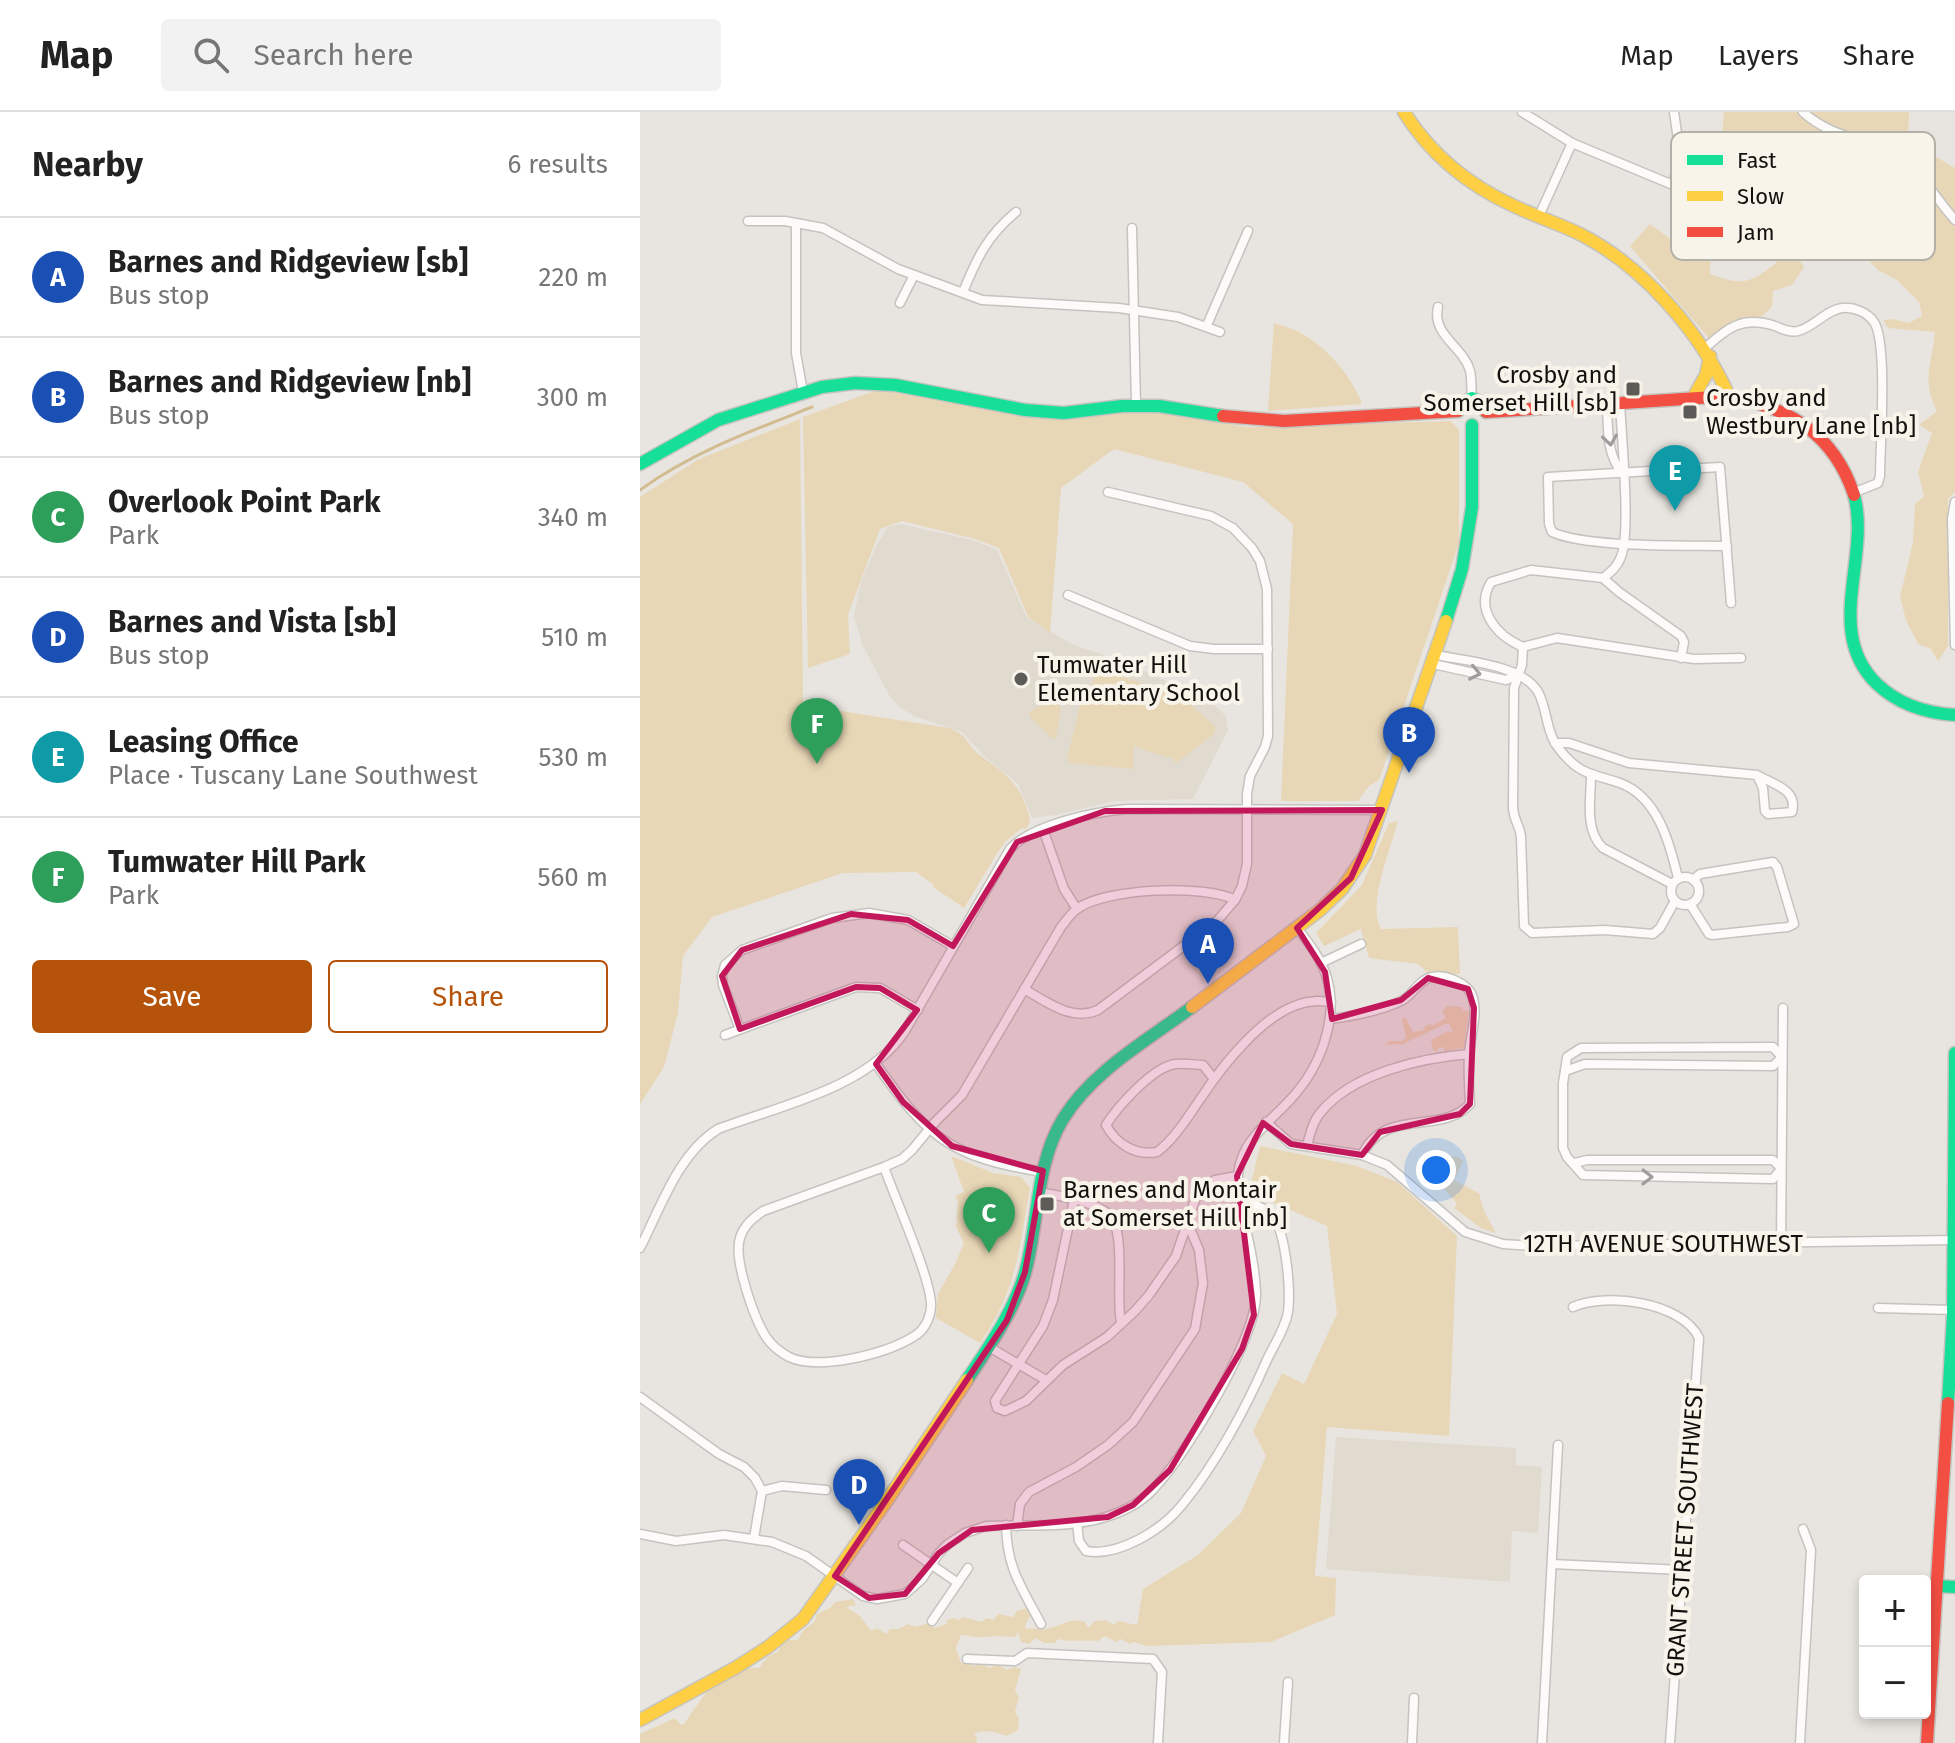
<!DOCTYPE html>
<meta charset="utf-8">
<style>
:root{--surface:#fff;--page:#f2f2f2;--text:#222;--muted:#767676;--line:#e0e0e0;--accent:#b45309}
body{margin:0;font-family:"Fira Sans",sans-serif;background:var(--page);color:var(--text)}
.controls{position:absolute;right:24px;bottom:24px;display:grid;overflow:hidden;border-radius:8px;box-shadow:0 4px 12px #0003}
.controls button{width:72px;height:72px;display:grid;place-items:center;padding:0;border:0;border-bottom:2px solid var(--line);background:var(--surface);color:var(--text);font:40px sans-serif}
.you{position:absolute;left:796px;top:1058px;width:28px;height:28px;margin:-20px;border:6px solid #fff;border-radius:50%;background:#1a73e8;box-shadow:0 0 0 12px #1a73e833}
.badge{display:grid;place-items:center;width:52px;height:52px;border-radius:50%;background:var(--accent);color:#fff;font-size:26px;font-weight:700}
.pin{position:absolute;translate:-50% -66px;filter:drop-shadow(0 2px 4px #0008)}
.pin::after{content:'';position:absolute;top:42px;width:28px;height:24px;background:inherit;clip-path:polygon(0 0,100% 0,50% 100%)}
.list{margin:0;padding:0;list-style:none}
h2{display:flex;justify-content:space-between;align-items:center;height:104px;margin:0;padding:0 32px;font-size:34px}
h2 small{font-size:26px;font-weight:400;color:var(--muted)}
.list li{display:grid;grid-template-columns:52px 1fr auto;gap:24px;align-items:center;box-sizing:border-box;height:120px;padding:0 32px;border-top:2px solid var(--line)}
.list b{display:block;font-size:30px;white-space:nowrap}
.list p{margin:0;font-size:26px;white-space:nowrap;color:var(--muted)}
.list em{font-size:26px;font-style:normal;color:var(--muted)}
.actions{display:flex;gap:16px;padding:24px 32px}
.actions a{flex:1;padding:18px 0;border:2px solid var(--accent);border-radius:8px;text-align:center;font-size:28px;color:var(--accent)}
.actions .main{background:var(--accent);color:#fff}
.icon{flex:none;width:44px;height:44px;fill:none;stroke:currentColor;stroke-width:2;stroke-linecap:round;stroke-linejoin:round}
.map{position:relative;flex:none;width:1315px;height:1631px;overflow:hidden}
header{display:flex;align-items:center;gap:48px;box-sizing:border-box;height:112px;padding:0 40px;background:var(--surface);border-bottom:2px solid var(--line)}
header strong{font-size:38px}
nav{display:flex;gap:44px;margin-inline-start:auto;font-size:28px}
.search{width:560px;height:72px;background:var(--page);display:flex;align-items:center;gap:20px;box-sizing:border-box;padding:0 28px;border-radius:8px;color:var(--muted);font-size:30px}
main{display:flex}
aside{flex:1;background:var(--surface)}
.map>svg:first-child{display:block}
.built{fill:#e1dacf}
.green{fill:#e8d7b6}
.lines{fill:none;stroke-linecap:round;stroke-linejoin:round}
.stream{stroke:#d2bc90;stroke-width:3}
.street-casing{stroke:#c5c3bf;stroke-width:11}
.fast-casing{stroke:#c5c3bf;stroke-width:15}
.slow-casing{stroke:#c5c3bf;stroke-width:15}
.jam-casing{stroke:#c5c3bf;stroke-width:15}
.street{stroke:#fcfbfa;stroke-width:8}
.fast{stroke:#16e098;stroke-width:12}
.slow{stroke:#ffcf43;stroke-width:12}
.jam{stroke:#f24e42;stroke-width:12}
.oneway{stroke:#9e9d9b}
.marked{fill:#c2185b;fill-opacity:0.2;stroke:#c2185b;stroke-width:6;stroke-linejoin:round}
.poi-dot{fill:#5d5b57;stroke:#f8f4ea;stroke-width:3}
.labels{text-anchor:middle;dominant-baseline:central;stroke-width:8;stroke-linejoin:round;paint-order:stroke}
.poi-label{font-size:24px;fill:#12110d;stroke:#f8f4ea;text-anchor:start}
.street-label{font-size:24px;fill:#12110d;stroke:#f8f4ea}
.key{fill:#f8f4ea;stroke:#b3b0a8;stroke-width:2}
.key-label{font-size:22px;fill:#12110d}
</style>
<header>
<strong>Map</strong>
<div class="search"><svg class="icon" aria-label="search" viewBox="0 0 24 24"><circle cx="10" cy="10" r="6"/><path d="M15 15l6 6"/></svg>Search here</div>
<nav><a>Map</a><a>Layers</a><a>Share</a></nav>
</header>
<main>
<aside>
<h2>Nearby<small>6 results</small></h2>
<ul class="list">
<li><span class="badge" style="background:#1a4fb4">A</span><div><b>Barnes and Ridgeview [sb]</b><p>Bus stop</p></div><em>220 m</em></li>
<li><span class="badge" style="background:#1a4fb4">B</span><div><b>Barnes and Ridgeview [nb]</b><p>Bus stop</p></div><em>300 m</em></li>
<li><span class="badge" style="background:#2e9e5b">C</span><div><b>Overlook Point Park</b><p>Park</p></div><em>340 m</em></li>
<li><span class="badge" style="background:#1a4fb4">D</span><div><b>Barnes and Vista [sb]</b><p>Bus stop</p></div><em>510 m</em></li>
<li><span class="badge" style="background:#0f9aa8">E</span><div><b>Leasing Office</b><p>Place · Tuscany Lane Southwest</p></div><em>530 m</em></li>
<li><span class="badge" style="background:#2e9e5b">F</span><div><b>Tumwater Hill Park</b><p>Park</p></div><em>560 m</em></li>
</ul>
<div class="actions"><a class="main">Save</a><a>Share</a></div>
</aside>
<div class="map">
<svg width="1315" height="1631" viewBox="0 0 1315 1631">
<rect width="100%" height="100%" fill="#e8e5e0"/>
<g class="built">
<path d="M261,412L336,429L357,438L387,506L434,533L485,550L571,590L586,604L588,618L553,687L474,689L416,703L392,706L378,672L344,644L322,620L274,604L259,595L249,583L222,532L214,504L221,470L237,432L248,415Z"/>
<path d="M696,1325L876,1336V1353L902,1355L898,1421L872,1419L870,1470L686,1457Z"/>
</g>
<g class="green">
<path d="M1084,0H1269L1268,28L1256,43L1275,58L1291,42L1315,56V380L1308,387V534L1298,549L1291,537L1278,532L1266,508L1260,485L1273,430L1275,392L1284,384L1278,360L1292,321L1279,313L1297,299C1281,269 1292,251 1295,220L1248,216L1243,208L1252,207L1269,211L1282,204L1279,190L1257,168L1238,158L1217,136L1185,121L1174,137L1157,145L1164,155L1152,173L1133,179L1132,195L1117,208L1106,209L1072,230L990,134L1010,112L1036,131L1054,149L1071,140L1070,162C1101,173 1109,173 1136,151L1128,128L1134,124L1144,123L1147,96L1152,87L1127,71L1115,72L1105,58L1081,37Z"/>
<path d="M634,211C642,214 652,216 659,220C687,235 711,263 722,292L628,299Z"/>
<path d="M240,277L384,305H445L496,297L608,315L811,309L819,318V431L739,668L729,674L718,689H641L653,412L603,370L474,337L421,376L410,521L388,505L359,436L335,427L262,409L240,417L208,503L210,542L168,556L163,305Z"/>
<path d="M160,307L163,593L309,616C328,622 327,634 341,644C362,659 377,669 386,694C389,704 393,707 386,717L382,716L365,730L358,740L324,796L293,775L294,773L276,760L203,761L72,805L43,844L38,901L24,955L0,992V385L57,348Z"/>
<path d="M458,556L549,588V591L575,614V621L536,651L530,644L528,646L494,634L493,657L430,651L427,647L442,585L447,586Z"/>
<path d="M414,588L421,596L416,625L413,627L390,605L389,600Z"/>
<path d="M758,709C751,737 727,791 741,817L818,815L820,862L788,861L778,852L729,846L721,817L684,834L676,821L722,773L749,711Z"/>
<path d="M807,894L822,895L823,899L829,898L824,936L804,939V935L798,936L797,940L793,938L791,928L808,919L813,921L809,912H805L763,932L742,933L748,932V929H762L766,925L762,907L765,905L773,920L785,918L784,915L790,912L792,914L806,906L802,899Z"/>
<path d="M620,1034L717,1054L757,1070L817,1124L809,1324L687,1315L675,1464L696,1466L695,1503L631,1530L507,1534L494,1530L490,1532L481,1527L476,1530L465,1524L458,1529C444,1527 433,1531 419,1527L414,1531H404L395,1526L389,1532L381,1530L378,1520L375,1525C363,1524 353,1524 341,1525C334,1526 328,1523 321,1523L316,1536L321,1551L326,1549L333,1554L341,1552L349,1556L358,1553L367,1558L374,1555L381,1557L375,1578L379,1586L375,1599L379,1607L378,1618C363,1627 367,1623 353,1620C349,1619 339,1620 334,1621L337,1626L336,1631H0V1622L35,1606L41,1613L45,1611C51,1600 60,1590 67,1579C78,1575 83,1568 93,1565L99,1556H119L128,1544L138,1540L144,1528H158L164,1517L175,1510L176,1503L191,1495L195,1490L213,1487L216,1493L206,1495L220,1504L231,1519L237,1516L246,1522L250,1517H259L268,1512L276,1515L289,1511L295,1516L307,1512V1508L314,1506L318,1508L324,1505L342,1510L347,1506L354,1508L358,1502L373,1505L377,1499L386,1496L391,1502L385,1513L386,1517C393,1516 399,1517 406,1517C421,1515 429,1505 445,1510L448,1516L455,1509L466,1508L474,1513L478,1509L497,1513L503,1477L558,1443L601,1401L626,1344L613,1319L642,1261L664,1272L697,1202L687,1114L609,1080Z"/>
<path d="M801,1037L809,1044L818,1045L823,1049L814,1068L840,1082C840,1095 850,1110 856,1121L841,1116L814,1096L817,1091C806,1079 795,1069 798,1052L791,1046L801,1042Z"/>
<path d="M311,1044L353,1061L381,1065L390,1076C379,1138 377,1178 340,1231L296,1206L298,1182L315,1152L324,1131L316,1115L318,1089L315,1084L324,1080Z"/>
</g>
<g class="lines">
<path class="stream" d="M0,378C53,340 111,319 172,295"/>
<g class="street-casing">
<g id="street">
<path d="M882,0L932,31L1033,73L1089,117"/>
<path d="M1163,0C1190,25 1224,26 1255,43C1280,57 1296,87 1315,108"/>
<path d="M1033,73L1040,42L1034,0"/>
<path d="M899,104L932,31"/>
<path d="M108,109H145L183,116L258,157L342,188L479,196L538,205L580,220"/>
<path d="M156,111V241L163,280"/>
<path d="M492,116L496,293"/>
<path d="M323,180C337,146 347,124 376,100"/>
<path d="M260,191L274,163"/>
<path d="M798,195C791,223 824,235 830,259C832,267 831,277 832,286"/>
<path d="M567,213L608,119"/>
<path d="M1064,237C1088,216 1102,203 1135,214C1142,217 1150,221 1158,219C1174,215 1186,198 1202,196C1214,195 1227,200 1234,210C1248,231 1240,334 1240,364L1238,371L1213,381"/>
<path d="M967,291C968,315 966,343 983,362"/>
<path d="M1315,390L1312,407L1315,533"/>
<path d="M1087,434C1045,433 946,436 912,420L909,412L908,365L1080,355L1091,491"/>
<path d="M963,466L979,480L1041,524L1044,530L1041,546"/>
<path d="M428,483L550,534L574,537H628"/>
<path d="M883,535C857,524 834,498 851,470L891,458L963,466C970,461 977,455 980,447C992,426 981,320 980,290"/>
<path d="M796,543C825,549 888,553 900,584C911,612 904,624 930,649C944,663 963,665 980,671C1018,685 1030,732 1038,766"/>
<path d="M793,552L866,568L876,564"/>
<path d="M915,631H929L989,651L1117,663L1123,676L1125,699L1128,702L1152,700C1158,678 1135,673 1117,663"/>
<path d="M951,663C951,687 944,718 963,736L1032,772"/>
<path d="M403,717L424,777L437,797"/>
<circle cx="1045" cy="779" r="14"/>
<path d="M1035,789L1020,816L1013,822L965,818L892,821L884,814L881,725C880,713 874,710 873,696L874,576L882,553L883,535L917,526L1054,547L1101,546"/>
<path d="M1050,792L1069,822L1072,823L1148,815L1154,812L1137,755L1133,750L1060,762L1053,768"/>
<path d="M681,851L721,832"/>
<path d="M384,877C407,890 432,910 458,898L577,809L595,788L602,774L607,752V682L610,664L625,635L628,624L627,477L620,449L612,436L593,416L571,404L468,380"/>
<path d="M690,907C713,904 742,899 763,888C773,882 780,867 792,865C805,862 829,871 833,886C838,904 830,924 829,942C828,958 829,975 830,992C801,1024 745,994 722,1043"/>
<path d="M100,917L83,873L82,864L85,853L102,838L192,806L229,801L268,808L313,834"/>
<path d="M85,923L216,875L240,876L278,898"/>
<path d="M1133,935L1142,945L1133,954L945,952L925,959L927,945L941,936Z"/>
<path d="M236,952C288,1026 310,1045 402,1060"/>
<path d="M925,959L923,971V1036L927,1045L943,1063L1133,1067L1141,1057"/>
<path d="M574,967L563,953C553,953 540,950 531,953C510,959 478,994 466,1013C476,1032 496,1044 517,1040C535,1027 549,1003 561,986C582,954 622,903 660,892C670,888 680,889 691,890"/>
<path d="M626,1010L651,1032L722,1043L747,1053L825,1120L863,1132L895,1134L1314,1128"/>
<path d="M667,1034C670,1022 673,1009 681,1000C713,961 781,946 829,942"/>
<path d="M935,1051L947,1048H1133L1141,1056"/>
<path d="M244,1055C254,1084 293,1171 291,1195C290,1207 284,1219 273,1225C245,1242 179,1259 149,1245C140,1240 132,1234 126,1225C114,1206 93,1147 100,1126C104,1113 113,1106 123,1099L244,1055L262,1047L272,1038L296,1009L322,983L421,815C426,809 431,801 437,797C465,776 566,772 595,788"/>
<path d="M399,1080C420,1084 447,1088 466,1100C488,1113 475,1184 481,1210"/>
<path d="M434,1088L413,1188L403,1214L355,1289L357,1296L365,1299L386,1289L423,1253L467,1225L495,1199L509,1183L536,1144L556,1085L575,1068L597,1064"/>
<path d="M1141,1132L1143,896"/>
<path d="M0,1136C21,1095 38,1042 78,1017C139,994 228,976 265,919L370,737C393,712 454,700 487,697L742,698"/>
<path d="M933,1195C966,1180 1042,1190 1059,1226L1030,1631"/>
<path d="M1238,1196L1313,1198"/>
<path d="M349,1235L406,1268"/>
<path d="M0,1285L79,1342L104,1355L115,1366L122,1379L114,1426"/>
<path d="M122,1379L142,1374L186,1378"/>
<path d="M437,1411L439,1429L446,1439C478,1445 522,1418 542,1393C575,1353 605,1298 626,1250C633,1234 645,1218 648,1200C651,1179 646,1128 636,1109C630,1098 612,1089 600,1090"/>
<path d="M366,1413C367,1457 381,1474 401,1512"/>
<path d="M377,1414L380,1392L389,1380L436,1355L468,1333L493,1310L555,1217L563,1171L559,1138L548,1112"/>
<path d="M0,1422L36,1429L84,1423L132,1430L166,1444L223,1484L237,1487L265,1482L282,1467L299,1441L308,1432L325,1421L346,1414C386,1412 427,1417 466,1405C485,1399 505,1388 517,1373C547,1341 618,1224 616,1181C615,1148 604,1112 598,1079C594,1033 622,1018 650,988C680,956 700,906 686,863C680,845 668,830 657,816"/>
<path d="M263,1433L318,1471"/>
<path d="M912,1452L1042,1458"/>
<path d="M292,1509L328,1456"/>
<path d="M327,1547L375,1549L387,1541L513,1547L522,1560L518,1631"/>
<path d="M644,1631L648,1570"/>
<path d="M772,1631L774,1586"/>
<path d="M902,1631L918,1333"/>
<path d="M1160,1631L1171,1438L1163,1417"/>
</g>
</g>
<g class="fast-casing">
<g id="fast">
<path d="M818,299L821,291L832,286L843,291L846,300"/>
<path d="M0,352L78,308L182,275L215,271L255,273L385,298L424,301L482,294H519L583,304"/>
<path d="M1214,383C1231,445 1183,520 1237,572C1259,593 1285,601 1315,603"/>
<path d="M806,509L822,457L832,395V313"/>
<path d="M327,1268C350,1233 373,1201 385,1161C399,1110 395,1053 423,1007C452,959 508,928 552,895"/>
<path d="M1308,1291L1313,1202L1315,941"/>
<path d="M1297,1474L1315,1475"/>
</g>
</g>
<g class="slow-casing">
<g id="slow">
<path d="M764,0C791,43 828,73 874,94C897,105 920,112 942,123C1005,156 1060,220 1089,284"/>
<path d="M1053,286L1066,263L1070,244"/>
<path d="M552,895L680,798L702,777L725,743L806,509"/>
<path d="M0,1608L95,1556L128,1535L163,1507L246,1390L327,1268"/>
</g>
</g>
<g class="jam-casing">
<g id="jam">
<path d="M846,300L1089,284C1150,296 1194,322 1214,383"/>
<path d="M583,304L644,309L818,299"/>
<path d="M1287,1631L1308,1291"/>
</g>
</g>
<use href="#street" class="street"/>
<use href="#fast" class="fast"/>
<use href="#slow" class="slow"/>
<use href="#jam" class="jam"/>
</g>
<defs><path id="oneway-chevron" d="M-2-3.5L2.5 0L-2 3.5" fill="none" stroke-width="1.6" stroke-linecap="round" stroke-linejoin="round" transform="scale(2)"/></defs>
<g class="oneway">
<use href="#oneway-chevron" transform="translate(970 328) rotate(82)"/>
<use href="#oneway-chevron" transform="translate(835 561) rotate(12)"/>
<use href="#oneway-chevron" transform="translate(1007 1065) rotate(1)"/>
</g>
<path class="marked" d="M742,698L711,766L657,816L685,860L692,907L761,888L788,866L828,877L834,896L830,992L820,1002L740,1020L722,1043L651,1032L623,1011L597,1064L614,1203L602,1237L530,1358L493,1393L468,1405L332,1418L299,1441L265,1482L229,1486L195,1464L367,1208L385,1160L403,1059L312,1034L263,990L236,952L277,898L240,876L216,875L100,917L82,864L102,838L211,802L268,808L313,834L377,730L465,699Z"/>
<g class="poi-dot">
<rect x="985" y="269" width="16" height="16" rx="4"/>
<rect x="1042" y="292" width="16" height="16" rx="4"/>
<circle cx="381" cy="567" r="8"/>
<rect x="399" y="1084" width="16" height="16" rx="4"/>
</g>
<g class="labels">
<g class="poi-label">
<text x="977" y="263" text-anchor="end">Crosby and<tspan x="977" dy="28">Somerset Hill [sb]</tspan></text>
<text x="1066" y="286">Crosby and<tspan x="1066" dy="28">Westbury Lane [nb]</tspan></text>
<text x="397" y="553">Tumwater Hill<tspan x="397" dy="28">Elementary School</tspan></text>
<text x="423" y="1078">Barnes and Montair<tspan x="423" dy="28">at Somerset Hill [nb]</tspan></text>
</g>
<g class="street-label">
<text x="1023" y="1132">12TH AVENUE SOUTHWEST</text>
<text transform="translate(1045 1418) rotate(-86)">GRANT STREET SOUTHWEST</text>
</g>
</g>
<rect x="1031" y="20" width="264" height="128" rx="12" class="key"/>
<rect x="1047" y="43" width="36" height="10" fill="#16e098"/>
<rect x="1047" y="79" width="36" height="10" fill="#ffcf43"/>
<rect x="1047" y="115" width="36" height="10" fill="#f24e42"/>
<g class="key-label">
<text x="1097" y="56">Fast</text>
<text x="1097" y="92">Slow</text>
<text x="1097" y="128">Jam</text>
</g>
</svg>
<div class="controls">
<button>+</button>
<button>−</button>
</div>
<div class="you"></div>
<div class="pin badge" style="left:568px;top:872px;background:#1a4fb4">A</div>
<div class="pin badge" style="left:769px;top:661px;background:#1a4fb4">B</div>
<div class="pin badge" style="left:349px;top:1141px;background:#2e9e5b">C</div>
<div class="pin badge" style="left:219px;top:1413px;background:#1a4fb4">D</div>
<div class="pin badge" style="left:1035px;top:399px;background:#0f9aa8">E</div>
<div class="pin badge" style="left:177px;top:652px;background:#2e9e5b">F</div>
</div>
</main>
